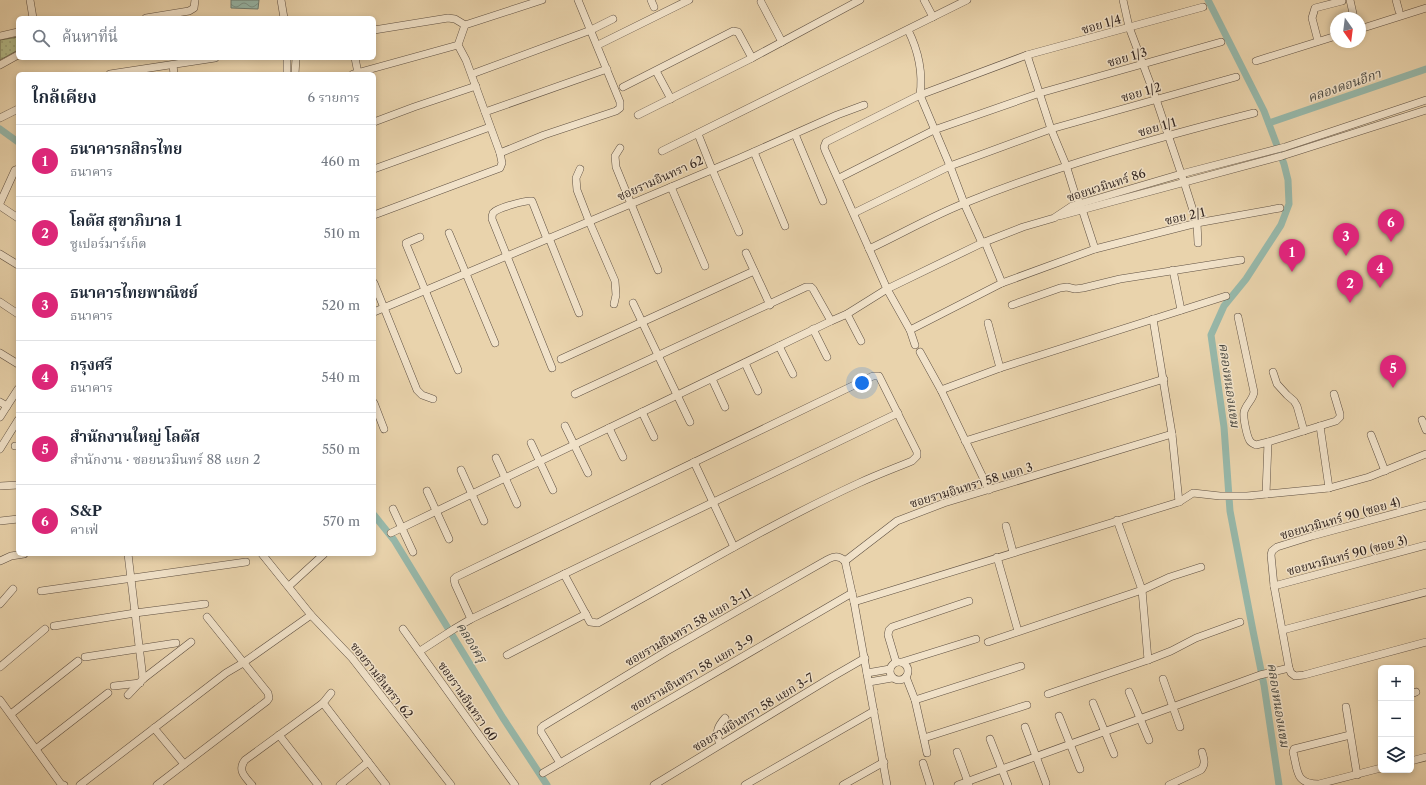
<!DOCTYPE html>
<html lang="th">
<meta charset="utf-8">
<style>
:root{--surface:#fff;--page:#f6f6f7;--text:#1f2937;--muted:#747a83;--line:#e0e1e3;--accent:#db2777}
body{margin:0;font-family:"Libre Caslon Text","Noto Serif Thai",serif;background:var(--page);color:var(--text)}
.controls{position:absolute;right:12px;bottom:12px;display:grid;overflow:hidden;border-radius:6px;box-shadow:0 2px 6px #0003}
.controls button{width:36px;height:36px;display:grid;place-items:center;padding:0;border:0;border-bottom:1px solid var(--line);background:var(--surface);color:var(--text);font:20px sans-serif}
.compass{position:absolute;left:1330px;top:12px;width:36px;height:36px;border-radius:50%;background:var(--surface);box-shadow:0 2px 6px #0003;rotate:166deg}
.you{position:absolute;left:862px;top:383px;width:14px;height:14px;margin:-10px;border:3px solid #fff;border-radius:50%;background:#1a73e8;box-shadow:0 0 0 6px #1a73e833}
.badge{display:grid;place-items:center;width:26px;height:26px;border-radius:50%;background:var(--accent);color:#fff;font-size:13px;font-weight:700}
.pin{position:absolute;translate:-50% -33px;filter:drop-shadow(0 1px 2px #0008)}
.pin::after{content:'';position:absolute;top:21px;width:14px;height:12px;background:inherit;clip-path:polygon(0 0,100% 0,50% 100%)}
.list{margin:0;padding:0;list-style:none}
h2{display:flex;justify-content:space-between;align-items:center;height:52px;margin:0;padding:0 16px;font-size:17px}
h2 small{font-size:13px;font-weight:400;color:var(--muted)}
.list li{display:grid;grid-template-columns:26px 1fr auto;gap:12px;align-items:center;box-sizing:border-box;height:72px;padding:0 16px;border-top:1px solid var(--line)}
.list b{display:block;font-size:15px;white-space:nowrap}
.list p{margin:0;font-size:13px;white-space:nowrap;color:var(--muted)}
.list em{font-size:13px;font-style:normal;color:var(--muted)}
.icon{flex:none;width:22px;height:22px;fill:none;stroke:currentColor;stroke-width:2;stroke-linecap:round;stroke-linejoin:round}
.map{position:relative;flex:none;width:1426px;height:785px;overflow:hidden}
.search{position:absolute;background:var(--surface);box-shadow:0 2px 6px #0003;left:16px;top:16px;width:360px;height:44px;display:flex;align-items:center;gap:10px;box-sizing:border-box;padding:0 14px;border-radius:6px;color:var(--muted);font-size:15px}
.panel{position:absolute;background:var(--surface);box-shadow:0 2px 6px #0003;left:16px;top:72px;width:360px;height:484px;border-radius:6px}
.map>svg:first-child{display:block}
.grass{fill:url(#grass-dots);stroke:#727055}
.water{fill:url(#water-waves);stroke:#6e7d72}
.lines{fill:none;stroke-linecap:round;stroke-linejoin:round}
.canal{stroke:#97b8aa;stroke-width:7}
.minor-casing{stroke:#5f5042;stroke-width:8}
.minor{stroke:#f1e2c9;stroke-width:7}
.labels{text-anchor:middle;dominant-baseline:central;stroke-width:3;stroke-linejoin:round;paint-order:stroke}
.street-label{font-size:12px;fill:#31241f;stroke:#f1e2c9}
.water-label{font-size:13px;font-style:italic;fill:#4a4942;stroke:#f1e2c9}
</style>
<div class="map">
<svg width="1426" height="785" viewBox="0 0 1426 785">
<defs>
<pattern id="grass-dots" width="8" height="8" patternUnits="userSpaceOnUse"><rect width="8" height="8" fill="#b4bd8b"/><path d="M2 2h.1M6 6h.1" fill="none" stroke="#9ba278" stroke-width="1.8" stroke-linecap="round"/></pattern>
<pattern id="water-waves" width="16" height="10" patternUnits="userSpaceOnUse"><rect width="16" height="10" fill="#97b8aa"/><path d="M0 5q4-4 8 0t8 0" fill="none" stroke="#7c958a"/></pattern>
</defs>
<rect width="100%" height="100%" fill="#e9d3ac"/>
<filter id="stains"><feTurbulence type="fractalNoise" baseFrequency=".005" numOctaves="4"/><feColorMatrix values="0 0 0 0 .2 0 0 0 0 .09 0 0 0 0 .02 0 0 0 .5 -.17"/></filter>
<radialGradient id="worn" r=".72"><stop offset=".6" stop-color="#630" stop-opacity="0"/><stop offset="1" stop-color="#630" stop-opacity=".3"/></radialGradient>
<path class="grass" d="M18,37V50L0,60V40Z"/>
<path class="water" d="M231,0H259L258,9L231,8Z"/>
<g class="lines">
<g class="canal">
<path d="M1208,0L1264,111L1284,164L1288,180L1289,204L1281,225L1246,279L1224,306L1211,335L1224,427L1230,511L1253,631L1264,685L1279,785"/>
<path d="M1269,123L1426,69"/>
<path d="M0,129L18,142"/>
<path d="M374,515L394,540L503,718L547,785"/>
</g>
<g class="minor-casing">
<g id="minor">
<path d="M30,0L33,18"/>
<path d="M281,0L284,18"/>
<path d="M651,0L654,7"/>
<path d="M924,0L933,17"/>
<path d="M1123,0L1129,27L1156,99L1184,182L1197,223L1198,243"/>
<path d="M1350,0L1354,18"/>
<path d="M1396,0L1399,11"/>
<path d="M761,2L782,42"/>
<path d="M146,18L189,11L194,8L195,0"/>
<path d="M1360,29L1426,8"/>
<path d="M374,30L448,18L455,19L465,25"/>
<path d="M908,30C918,50 923,73 920,95L950,166L964,203L982,243"/>
<path d="M0,36L18,32"/>
<path d="M1318,41L1312,18L1315,8L1342,1"/>
<path d="M600,44L689,0"/>
<path d="M1027,55L1051,129L1066,165L1075,194L1080,203L1095,249"/>
<path d="M287,58V74"/>
<path d="M355,58L358,73"/>
<path d="M1256,61L1336,36"/>
<path d="M0,65L18,55"/>
<path d="M173,65L174,74"/>
<path d="M656,71L671,99"/>
<path d="M110,74L215,58"/>
<path d="M295,74L296,58"/>
<path d="M353,74L458,45"/>
<path d="M472,74L591,30L613,19"/>
<path d="M623,87L733,31L738,32L752,58"/>
<path d="M485,112L607,69"/>
<path d="M638,115L752,58L860,0"/>
<path d="M0,118L18,109"/>
<path d="M374,122L414,107L476,86"/>
<path d="M698,134L712,169L739,232"/>
<path d="M795,134L823,201"/>
<path d="M620,148L615,156L616,167L658,270"/>
<path d="M662,151L967,0"/>
<path d="M754,152L785,226"/>
<path d="M500,153L544,135L616,111L620,108V102L578,0"/>
<path d="M374,169L490,127"/>
<path d="M580,169L576,178L577,190L589,221L615,281L616,295L614,304"/>
<path d="M839,178L934,130L1040,93L1221,42"/>
<path d="M671,187L705,266"/>
<path d="M0,203L15,170L18,169"/>
<path d="M0,206L18,218"/>
<path d="M854,213L950,166L1051,129L1236,77"/>
<path d="M374,215L500,168L502,163L500,153L466,60L458,45L465,25L542,0"/>
<path d="M1059,216L1282,156L1426,110"/>
<path d="M449,233L495,343"/>
<path d="M420,237L406,243V244L458,370"/>
<path d="M549,238L579,313"/>
<path d="M547,239L532,201C526,200 497,208 493,213C492,215 492,217 492,219L552,368"/>
<path d="M985,242L1002,283"/>
<path d="M869,249C901,234 932,216 965,203C1059,165 1156,138 1254,113"/>
<path d="M746,253L770,305"/>
<path d="M0,254L18,265"/>
<path d="M1173,270L1181,310"/>
<path d="M374,283L417,390L422,395L433,399"/>
<path d="M0,302L18,314"/>
<path d="M633,303L690,422"/>
<path d="M1012,305L1060,288L1067,287L1075,289L1083,288L1120,279L1241,260"/>
<path d="M374,312L740,158L837,115L864,105"/>
<path d="M847,314L861,341"/>
<path d="M1238,317L1254,392C1253,400 1246,404 1244,412C1243,418 1247,437 1250,441C1251,443 1254,444 1256,445L1268,442L1266,494"/>
<path d="M1153,319L1172,434L1179,502"/>
<path d="M988,323L1000,368"/>
<path d="M813,329L827,357"/>
<path d="M910,330L1002,283L1095,249L1197,223L1280,208"/>
<path d="M915,345L910,330L887,289L825,150L824,147L826,142L920,95L1027,55L1203,7"/>
<path d="M779,346L793,374"/>
<path d="M920,352L941,390L989,490"/>
<path d="M0,353L18,364"/>
<path d="M561,359L754,271"/>
<path d="M745,363L758,391"/>
<path d="M1273,372L1277,384L1287,395L1294,401L1297,406L1304,431"/>
<path d="M712,379L725,407"/>
<path d="M941,390L1000,368L1226,296"/>
<path d="M575,394L806,287H811L813,289L831,321L847,314L887,289L982,243L1023,227L1054,218L1072,206L1181,174L1285,147L1426,100"/>
<path d="M0,402L7,406L0,417"/>
<path d="M374,403L384,429"/>
<path d="M7,406L18,389"/>
<path d="M642,412L654,437"/>
<path d="M1422,420L1426,430"/>
<path d="M565,426L588,473"/>
<path d="M1320,426L1329,488"/>
<path d="M609,428L623,457"/>
<path d="M1371,435L1385,471"/>
<path d="M965,441L1164,379"/>
<path d="M1268,442L1336,421L1340,417V414L1334,394"/>
<path d="M531,443L553,490"/>
<path d="M15,446H18"/>
<path d="M0,449L18,420"/>
<path d="M496,458L517,504"/>
<path d="M694,462L734,547"/>
<path d="M461,470L484,521"/>
<path d="M0,486L18,485"/>
<path d="M427,491L449,539"/>
<path d="M1426,505L1312,536L1277,547L1272,551L1271,555L1274,586L1289,668L1291,673L1295,676L1304,675L1426,642"/>
<path d="M393,509L413,552"/>
<path d="M1117,520L1142,590L1148,660"/>
<path d="M0,521L18,519"/>
<path d="M1006,526L1013,552"/>
<path d="M391,533L831,321"/>
<path d="M128,554L143,679"/>
<path d="M262,554L311,615L352,658L451,785"/>
<path d="M997,557L1018,631"/>
<path d="M0,561L11,556L24,554"/>
<path d="M845,561L897,521L944,503L1172,434"/>
<path d="M845,561L854,602L887,785"/>
<path d="M289,586L324,554"/>
<path d="M1274,586L1426,545"/>
<path d="M41,591L246,562"/>
<path d="M854,602L1179,502L1193,493L1220,496H1247L1329,488L1369,477L1426,454"/>
<path d="M0,604L13,589"/>
<path d="M471,619L455,584L454,579L456,577L873,376H879L917,452V456L912,461C895,468 876,475 859,483C770,524 684,576 598,623L590,622L564,574"/>
<path d="M54,626L135,613L205,604"/>
<path d="M403,629L515,785"/>
<path d="M1283,630L1426,592"/>
<path d="M988,642L1142,590L1170,577L1201,567"/>
<path d="M420,651L454,629L471,619L898,413"/>
<path d="M507,655L586,614"/>
<path d="M85,657L176,643"/>
<circle cx="899" cy="671" r="9"/>
<path d="M896,662L888,635L889,630L892,627L969,601"/>
<path d="M902,662L976,639"/>
<path d="M0,667L45,629"/>
<path d="M867,673L890,669"/>
<path d="M906,677L915,700L927,753"/>
<path d="M1163,679L1180,727"/>
<path d="M869,682L892,678"/>
<path d="M114,686L140,683"/>
<path d="M1129,692L1149,740"/>
<path d="M1048,694L1148,660L1171,651L1196,638L1240,622"/>
<path d="M1411,694L1416,692"/>
<path d="M128,695L143,679L191,642"/>
<path d="M0,700L61,784L64,785"/>
<path d="M915,700L1021,666"/>
<path d="M323,703L386,785"/>
<path d="M1093,703L1114,754"/>
<path d="M1346,707L1357,775"/>
<path d="M11,714L78,661"/>
<path d="M1059,716L1080,769"/>
<path d="M1025,727L1046,783"/>
<path d="M154,728L184,764"/>
<path d="M279,735L318,785"/>
<path d="M1350,735L1294,749L1293,752C1298,771 1295,784 1319,784L1381,768"/>
<path d="M924,738L1027,705"/>
<path d="M990,739L1008,785"/>
<path d="M720,744C715,733 717,727 725,718"/>
<path d="M36,749L108,693"/>
<path d="M957,752L969,785"/>
<path d="M1411,761L1426,757"/>
<path d="M560,763L541,732V728L543,726L667,651L825,561C833,556 838,555 845,561"/>
<path d="M923,763L930,785"/>
<path d="M543,773L852,593"/>
<path d="M80,785L226,673L243,663L311,615"/>
<path d="M157,785L267,701L269,698L268,693L207,617"/>
<path d="M252,785C245,777 237,770 245,760L323,703L331,693"/>
<path d="M340,785L368,762"/>
<path d="M654,785L832,677L865,658"/>
<path d="M745,785L874,711"/>
<path d="M843,785L884,762"/>
<path d="M958,785L1260,675L1289,668"/>
<path d="M1169,785L1201,770C1206,764 1204,759 1202,752"/>
</g>
</g>
<use href="#minor" class="minor"/>
</g>
<g class="labels">
<g class="street-label">
<text transform="translate(1101 24) rotate(-16)">ซอย 1/4</text>
<text transform="translate(1127 57) rotate(-16)">ซอย 1/3</text>
<text transform="translate(1141 92) rotate(-16)">ซอย 1/2</text>
<text transform="translate(1157 127) rotate(-16)">ซอย 1/1</text>
<text transform="translate(660 178) rotate(-24)">ซอยรามอินทรา 62</text>
<text transform="translate(1106 185) rotate(-18)">ซอยนวมินทร์ 86</text>
<text transform="translate(1185 216) rotate(-13)">ซอย 2/1</text>
<text transform="translate(971 485) rotate(-17)">ซอยรามอินทรา 58 แยก 3</text>
<text transform="translate(1340 518) rotate(-16)">ซอยนวมินทร์ 90 (ซอย 4)</text>
<text transform="translate(1347 555) rotate(-15)">ซอยนวมินทร์ 90 (ซอย 3)</text>
<text transform="translate(688 627) rotate(-30)">ซอยรามอินทรา 58 แยก 3-11</text>
<text transform="translate(692 673) rotate(-30)">ซอยรามอินทรา 58 แยก 3-9</text>
<text transform="translate(382 680) rotate(52)">ซอยรามอินทรา 62</text>
<text transform="translate(468 701) rotate(55)">ซอยรามอินทรา 60</text>
<text transform="translate(753 712) rotate(-31)">ซอยรามอินทรา 58 แยก 3-7</text>
</g>
<g class="water-label">
<text transform="translate(1344 85) rotate(-19)">คลองดอนอีกา</text>
<text transform="translate(1230 385) rotate(82)">คลองหนองแขม</text>
<text transform="translate(472 642) rotate(58)">คลองครุ</text>
<text transform="translate(1279 705) rotate(81)">คลองหนองแขม</text>
</g>
</g>
<rect width="100%" height="100%" filter="url(#stains)"/>
<rect width="100%" height="100%" fill="url(#worn)"/>
</svg>
<div class="controls">
<button>+</button>
<button>−</button>
<button><svg class="icon" aria-label="layers" viewBox="0 0 24 24"><path d="M12 4l9 5-9 5-9-5zM3 14l9 5 9-5"/></svg></button>
</div>
<svg class="compass" viewBox="-18 -18 36 36"><path d="M0-13l5 13h-10z" fill="#e53935"/><path d="M0 13l5-13h-10z" fill="#747a83"/></svg>
<div class="you"></div>
<div class="pin badge" style="left:1292px;top:272px">1</div>
<div class="pin badge" style="left:1350px;top:303px">2</div>
<div class="pin badge" style="left:1346px;top:256px">3</div>
<div class="pin badge" style="left:1380px;top:288px">4</div>
<div class="pin badge" style="left:1393px;top:388px">5</div>
<div class="pin badge" style="left:1391px;top:242px">6</div>
<div class="search"><svg class="icon" aria-label="search" viewBox="0 0 24 24"><circle cx="10" cy="10" r="6"/><path d="M15 15l6 6"/></svg>ค้นหาที่นี่</div>
<section class="panel">
<h2>ใกล้เคียง<small>6 รายการ</small></h2>
<ul class="list">
<li><span class="badge">1</span><div><b>ธนาคารกสิกรไทย</b><p>ธนาคาร</p></div><em>460 m</em></li>
<li><span class="badge">2</span><div><b>โลตัส สุขาภิบาล 1</b><p>ซูเปอร์มาร์เก็ต</p></div><em>510 m</em></li>
<li><span class="badge">3</span><div><b>ธนาคารไทยพาณิชย์</b><p>ธนาคาร</p></div><em>520 m</em></li>
<li><span class="badge">4</span><div><b>กรุงศรี</b><p>ธนาคาร</p></div><em>540 m</em></li>
<li><span class="badge">5</span><div><b>สำนักงานใหญ่ โลตัส</b><p>สำนักงาน · ซอยนวมินทร์ 88 แยก 2</p></div><em>550 m</em></li>
<li><span class="badge">6</span><div><b>S&amp;P</b><p>คาเฟ่</p></div><em>570 m</em></li>
</ul>
</section>
</div>
